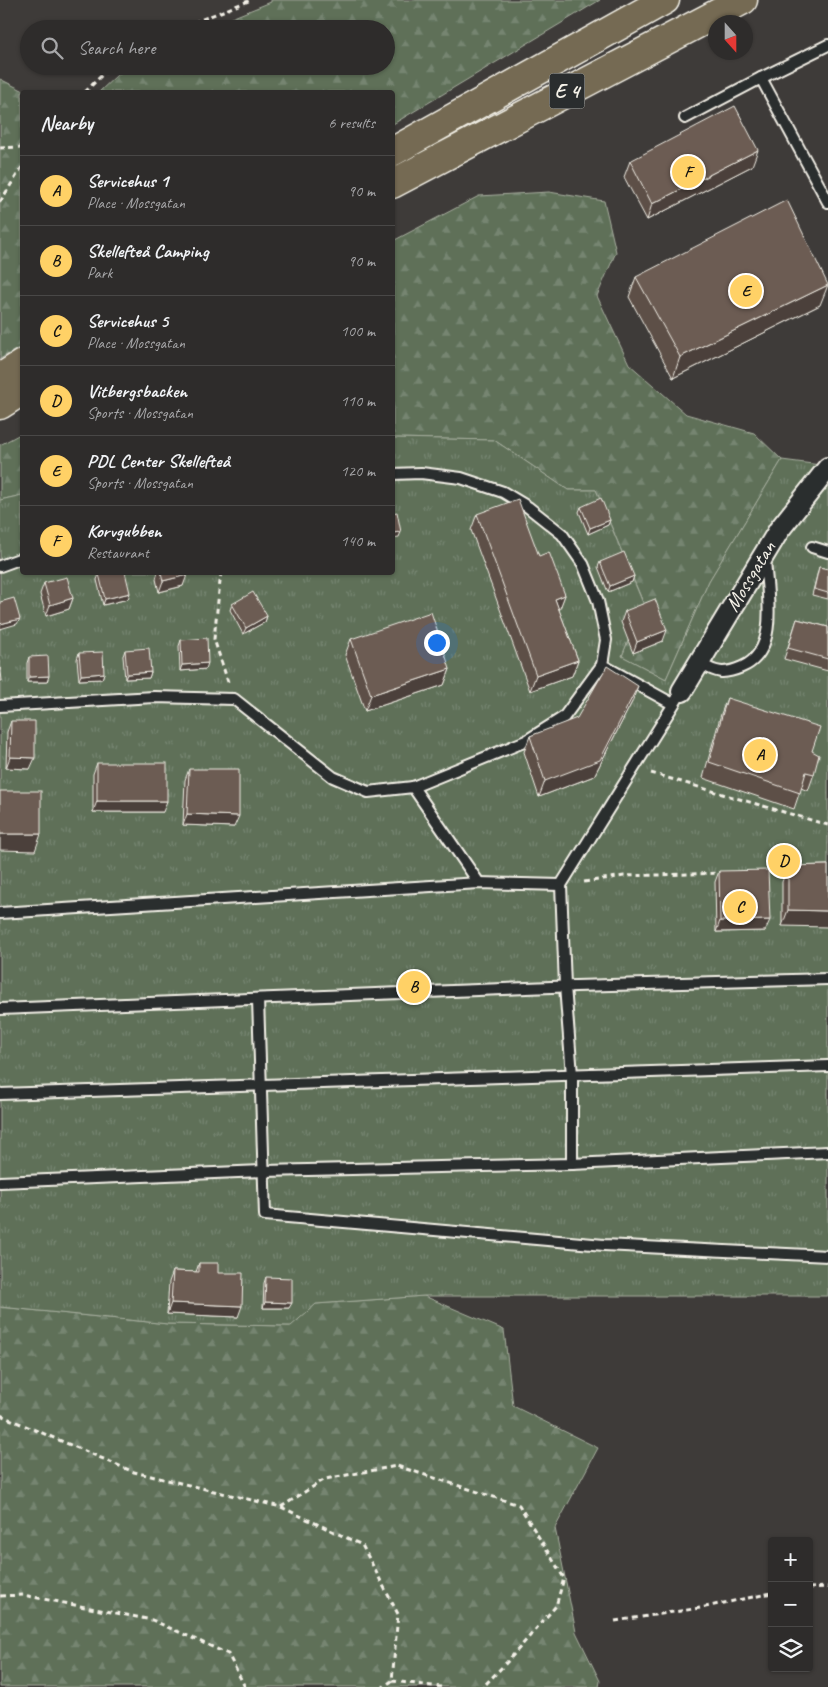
<!DOCTYPE html>
<meta charset="utf-8">
<style>
:root{--surface:#2e2c2b;--page:#363433;--text:#f1f3f6;--muted:#a7a7a9;--line:#494847;--accent:#ffd166}
body{margin:0;font-family:Caveat,sans-serif;background:var(--page);color:var(--text)}
.controls{position:absolute;right:15px;bottom:15px;display:grid;overflow:hidden;border-radius:5px;box-shadow:0 1px 4px #0004}
.controls button{width:45px;height:45px;display:grid;place-items:center;padding:0;border:0;border-bottom:1px solid var(--line);background:var(--surface);color:var(--text);font:25px sans-serif}
.compass{position:absolute;left:708px;top:15px;width:45px;height:45px;border-radius:50%;background:var(--surface);box-shadow:0 1px 4px #0004;rotate:159deg}
.you{position:absolute;left:436px;top:642px;width:18px;height:18px;margin:-12px;border:4px solid #fff;border-radius:50%;background:#1a73e8;box-shadow:0 0 0 8px #1a73e833}
.badge{display:grid;place-items:center;width:32px;height:32px;border-radius:50%;background:var(--accent);color:#111;font-size:16px;font-weight:700}
.pin{position:absolute;translate:-50% -50%;border:2px solid #fff;box-shadow:0 1px 5px #0006}
.list{margin:0;padding:0;list-style:none}
h2{display:flex;justify-content:space-between;align-items:center;height:65px;margin:0;padding:0 20px;font-size:21px}
h2 small{font-size:16px;font-weight:400;color:var(--muted)}
.list li{display:grid;grid-template-columns:32px 1fr auto;gap:15px;align-items:center;box-sizing:border-box;height:70px;padding:0 20px;border-top:1px solid var(--line)}
.list b{display:block;font-size:19px;white-space:nowrap}
.list p{margin:0;font-size:16px;white-space:nowrap;color:var(--muted)}
.list em{font-size:16px;font-style:normal;color:var(--muted)}
.icon{flex:none;width:28px;height:28px;fill:none;stroke:currentColor;stroke-width:2;stroke-linecap:round;stroke-linejoin:round}
.map{position:relative;flex:none;width:828px;height:1687px;overflow:hidden}
.search{position:absolute;background:var(--surface);box-shadow:0 1px 4px #0004;left:20px;top:20px;width:375px;height:55px;display:flex;align-items:center;gap:12px;box-sizing:border-box;padding:0 18px;border-radius:28px;color:var(--muted);font-size:19px}
.panel{position:absolute;background:var(--surface);box-shadow:0 1px 4px #0004;left:20px;top:90px;width:375px;height:485px;border-radius:5px}
.map>svg:first-child{display:block}
.forest{fill:url(#forest-firs);stroke:#a9b0a0}
.park{fill:url(#park-tufts);stroke:#a9b0a0}
.lines{fill:none;stroke-linecap:round;stroke-linejoin:round}
.lane-casing{stroke:#f4f1e8;stroke-width:14}
.street-casing{stroke:#f4f1e8;stroke-width:24}
.highway-casing{stroke:#f4f1e8;stroke-width:31}
.path{stroke:#f4f1e8;stroke-width:3;stroke-dasharray:5 4;stroke-linecap:butt}
.lane{stroke:#2a2d2e;stroke-width:10}
.street{stroke:#2a2d2e;stroke-width:20}
.highway{stroke:#756b52;stroke-width:28}
.wall{fill:#5d4f47;stroke:#f4f1e8}
.shaded-wall{fill:#4c403a;stroke:#f4f1e8}
.building{fill:#6c5c53;stroke:#f4f1e8}
.labels{text-anchor:middle;dominant-baseline:central;stroke-width:4;stroke-linejoin:round;paint-order:stroke}
.shield{fill:#2a2d2e;stroke:#b7b6b0;stroke-width:1}
.shield-label{font-size:20px;font-weight:bold;fill:#f4f1e8}
.street-label{font-size:21px;fill:#f4f1e8;stroke:#2a2d2e}
</style>
<div class="map">
<svg width="828" height="1687" viewBox="0 0 828 1687">
<defs>
<pattern id="forest-firs" width="22" height="20" patternUnits="userSpaceOnUse" patternTransform="scale(1.25)"><rect width="22" height="20" fill="#5e7059"/><path d="M5 1l3.5 6h-7zM16 11l3.5 6h-7z" fill="#768571"/></pattern>
<pattern id="park-tufts" width="24" height="20" patternUnits="userSpaceOnUse" patternTransform="scale(1.25)"><rect width="24" height="20" fill="#5e7059"/><path d="M3 7l-1-3M5 7V3M7 7l1-3M15 17l-1-3M17 17v-4M19 17l1-3" fill="none" stroke="#768571"/></pattern>
</defs>
<rect width="100%" height="100%" fill="#3e3b39"/>
<filter id="ink" filterUnits="userSpaceOnUse"><feTurbulence type="fractalNoise" baseFrequency=".02" numOctaves="2"/><feDisplacementMap in="SourceGraphic" scale="10" xChannelSelector="R" yChannelSelector="G"/><feConvolveMatrix kernelMatrix="1 2 1 2 8 2 1 2 1" color-interpolation-filters="sRGB"/></filter>
<g filter="url(#ink)">
<g class="forest">
<path d="M271,0H600L393,124L392,92H99L117,75L132,66H386V29H204L271,2Z"/>
<path d="M0,79L26,92H22V346L0,359Z"/>
<path d="M549,192L604,201L616,252L597,296L629,364L686,414L754,433L782,460L709,581L666,679L622,656L643,602L596,490H568L494,440L393,438V241L479,196Z"/>
<path d="M22,433V495L0,500V445Z"/>
<path d="M424,1296L504,1330L513,1406L598,1448L555,1528L576,1632L600,1681L599,1687H0V1307L168,1324L290,1326L316,1304Z"/>
</g>
<path class="park" d="M393,438L494,440L568,490H596L643,603L622,656L666,679L709,581L782,460L828,466V1296H424L316,1304L291,1326L168,1324L0,1307V500L22,495V572H392Z"/>
<g class="lines">
<g class="lane-casing">
<g id="lane">
<path d="M761,78L828,45"/>
<path d="M685,118L761,78L828,202"/>
<path d="M392,474L421,473L461,478L503,492L528,507L562,534L583,564L598,601L606,640L602,665L673,704"/>
<path d="M812,547L828,552"/>
<path d="M0,566L22,558"/>
<path d="M699,663C717,673 723,675 742,667C780,651 767,592 765,560"/>
<path d="M0,706L154,697L234,699L333,777L368,792L413,787L479,883"/>
<path d="M413,787L526,741L564,717L602,665"/>
<path d="M0,913L479,883L561,885"/>
<path d="M258,999L265,1215L604,1245L828,1256"/>
<path d="M0,1009L576,986L828,979"/>
<path d="M0,1094L828,1066"/>
<path d="M572,1164V1075L565,986L561,885L682,691"/>
<path d="M0,1182L264,1171L572,1164L828,1152"/>
</g>
</g>
<g class="street-casing">
<path id="street" d="M682,691L779,530L828,468"/>
</g>
<g class="highway-casing">
<g id="highway">
<path d="M392,152L665,0"/>
<path d="M392,184L743,0"/>
<path d="M0,378L22,364"/>
<path d="M0,405L22,391"/>
</g>
</g>
<g class="path">
<path d="M177,29L251,0"/>
<path d="M85,92L103,74L116,66"/>
<path d="M0,148L22,147"/>
<path d="M0,202L22,167"/>
<path d="M221,572L214,639L228,682"/>
<path d="M651,773L828,825"/>
<path d="M766,872H787"/>
<path d="M584,882L624,876L722,873"/>
<path d="M0,1415L134,1472L281,1507L362,1545L398,1614L392,1681L383,1687"/>
<path d="M281,1507L325,1479L397,1466L519,1505L564,1578L556,1606L507,1662L483,1687"/>
<path d="M809,1588L828,1587"/>
<path d="M0,1596L23,1595L152,1620L228,1654L245,1687"/>
<path d="M615,1621L700,1608L772,1593"/>
<path d="M392,1681L441,1687"/>
</g>
<use href="#lane" class="lane"/>
<use href="#street" class="street"/>
<use href="#highway" class="highway"/>
</g>
<g class="wall">
<path d="M630,161L752,166L647,220L624,177Z"/>
<path d="M636,277L820,305L673,378L629,297Z"/>
<path d="M581,507L610,520L608,525L588,534L579,512Z"/>
<path d="M477,514L539,556L565,595L559,610L578,660L572,676L530,691L471,530Z"/>
<path d="M600,562L634,576L632,582L608,592L598,567Z"/>
<path d="M819,567L828,569V599L812,595Z"/>
<path d="M158,572H186L183,586L159,592L156,579Z"/>
<path d="M99,574L128,599L103,605L97,580Z"/>
<path d="M44,583L73,598L69,609L46,616L40,594Z"/>
<path d="M232,604L267,616L265,622L243,634L230,610Z"/>
<path d="M625,611L663,641L633,653L621,622Z"/>
<path d="M797,619L828,627V671L784,659Z"/>
<path d="M351,639L450,669L444,685L365,711L345,655Z"/>
<path d="M181,640L206,669L180,671L179,646Z"/>
<path d="M125,650L151,672L149,678L125,679L123,656Z"/>
<path d="M79,653L104,673L102,679L79,680L77,659Z"/>
<path d="M29,657L47,682H27V663Z"/>
<path d="M727,698L812,751L814,774L808,791L801,788L794,809L703,778L721,714Z"/>
<path d="M632,702L594,776L539,797L524,752L530,736Z"/>
<path d="M11,721L30,769L6,768L7,732Z"/>
<path d="M97,763L163,812H93V774Z"/>
<path d="M189,769L234,827L183,825L185,780Z"/>
<path d="M828,865L782,926V882L788,866Z"/>
<path d="M719,871L765,931L716,932L715,882Z"/>
<path d="M199,1263L218,1273L238,1317L167,1314L169,1282L173,1271L196,1272Z"/>
<path d="M266,1277L289,1308H263L264,1283Z"/>
</g>
<g class="shaded-wall">
<path d="M758,150L752,166L647,220L652,204Z"/>
<path d="M828,285L820,305L673,378L680,357Z"/>
<path d="M610,520L608,525L588,534L590,528Z"/>
<path d="M401,532L399,537L392,538V533Z"/>
<path d="M187,575L183,586L159,592L163,581Z"/>
<path d="M634,576L632,582L608,592L610,586Z"/>
<path d="M130,593L128,599L103,605L105,599Z"/>
<path d="M565,595L559,611L555,599Z"/>
<path d="M73,598L69,609L46,616L50,605Z"/>
<path d="M267,616L265,622L243,634L246,628Z"/>
<path d="M20,619L17,624L0,629V624Z"/>
<path d="M667,630L663,641L633,653L637,642Z"/>
<path d="M578,660L572,676L530,691L536,675Z"/>
<path d="M208,663L206,669L180,671L182,665Z"/>
<path d="M450,669L444,685L365,711L371,695Z"/>
<path d="M151,672L149,678L125,679L127,674Z"/>
<path d="M104,673L102,679L79,680L81,675Z"/>
<path d="M49,676L47,682H27L29,677Z"/>
<path d="M638,686L632,702L594,776L539,797L545,781Z"/>
<path d="M10,757L35,758L30,769L6,768Z"/>
<path d="M97,801H167L163,812H93Z"/>
<path d="M187,814L239,816L234,827L183,825Z"/>
<path d="M0,834H41L35,851L0,850Z"/>
<path d="M788,910L828,911V927L782,926Z"/>
<path d="M770,920L765,931L716,932L720,921Z"/>
<path d="M265,1302L292,1303L289,1308H263Z"/>
<path d="M171,1303L242,1306L238,1317L167,1314Z"/>
</g>
<g class="building">
<path d="M735,106L758,150L652,204L630,161Z"/>
<path d="M787,200L828,285L680,357L636,277Z"/>
<path d="M601,498L610,520L590,528L581,507Z"/>
<path d="M518,499L539,556L549,552L565,595L555,599L578,660L536,675L477,514Z"/>
<path d="M397,512L401,532L392,533V513Z"/>
<path d="M624,552L634,576L610,586L600,562Z"/>
<path d="M819,567L828,569V593L814,589Z"/>
<path d="M106,572H125L130,593L105,599L99,574Z"/>
<path d="M161,572H186L187,575L163,581Z"/>
<path d="M67,577L73,598L50,605L44,583Z"/>
<path d="M253,592L267,616L246,628L232,604Z"/>
<path d="M14,598L20,619L0,624V602Z"/>
<path d="M655,599L667,630L637,642L625,611Z"/>
<path d="M431,612L450,669L371,695L351,639Z"/>
<path d="M797,619L828,627V659L788,648Z"/>
<path d="M207,638L208,663L182,665L181,640Z"/>
<path d="M149,648L151,672L127,674L125,650Z"/>
<path d="M103,652L104,673L81,675L79,653Z"/>
<path d="M48,656L49,676L29,677V657Z"/>
<path d="M0,661L2,681H0Z"/>
<path d="M607,666L638,686L600,760L545,781L530,736L577,718Z"/>
<path d="M727,698L820,727L812,751L819,755L814,774L806,772L800,793L709,762Z"/>
<path d="M11,721H35V758L10,757Z"/>
<rect x="97" y="763" width="70" height="38"/>
<path d="M189,769H239V816L187,814Z"/>
<rect x="0" y="791" width="41" height="43"/>
<path d="M828,865V911L788,910V866Z"/>
<path d="M768,870L770,920L720,921L719,871Z"/>
<path d="M199,1263H218V1273H243L242,1306L171,1303L173,1271L199,1272Z"/>
<path d="M266,1277L292,1278V1303L265,1302Z"/>
</g>
</g>
<g class="labels">
<rect class="shield" x="549.5" y="73.5" width="35" height="35" rx="4"/>
<g class="shield-label">
<text x="567" y="91">E 4</text>
</g>
<g class="street-label">
<text transform="translate(750 576) rotate(-59)">Mossgatan</text>
</g>
</g>
</svg>
<div class="controls">
<button>+</button>
<button>−</button>
<button><svg class="icon" aria-label="layers" viewBox="0 0 24 24"><path d="M12 4l9 5-9 5-9-5zM3 14l9 5 9-5"/></svg></button>
</div>
<svg class="compass" viewBox="-18 -18 36 36"><path d="M0-13l5 13h-10z" fill="#e53935"/><path d="M0 13l5-13h-10z" fill="#a7a7a9"/></svg>
<div class="you"></div>
<div class="pin badge" style="left:760px;top:755px">A</div>
<div class="pin badge" style="left:414px;top:987px">B</div>
<div class="pin badge" style="left:740px;top:907px">C</div>
<div class="pin badge" style="left:784px;top:861px">D</div>
<div class="pin badge" style="left:746px;top:291px">E</div>
<div class="pin badge" style="left:688px;top:172px">F</div>
<div class="search"><svg class="icon" aria-label="search" viewBox="0 0 24 24"><circle cx="10" cy="10" r="6"/><path d="M15 15l6 6"/></svg>Search here</div>
<section class="panel">
<h2>Nearby<small>6 results</small></h2>
<ul class="list">
<li><span class="badge">A</span><div><b>Servicehus 1</b><p>Place · Mossgatan</p></div><em>90 m</em></li>
<li><span class="badge">B</span><div><b>Skellefteå Camping</b><p>Park</p></div><em>90 m</em></li>
<li><span class="badge">C</span><div><b>Servicehus 5</b><p>Place · Mossgatan</p></div><em>100 m</em></li>
<li><span class="badge">D</span><div><b>Vitbergsbacken</b><p>Sports · Mossgatan</p></div><em>110 m</em></li>
<li><span class="badge">E</span><div><b>PDL Center Skellefteå</b><p>Sports · Mossgatan</p></div><em>120 m</em></li>
<li><span class="badge">F</span><div><b>Korvgubben</b><p>Restaurant</p></div><em>140 m</em></li>
</ul>
</section>
</div>
